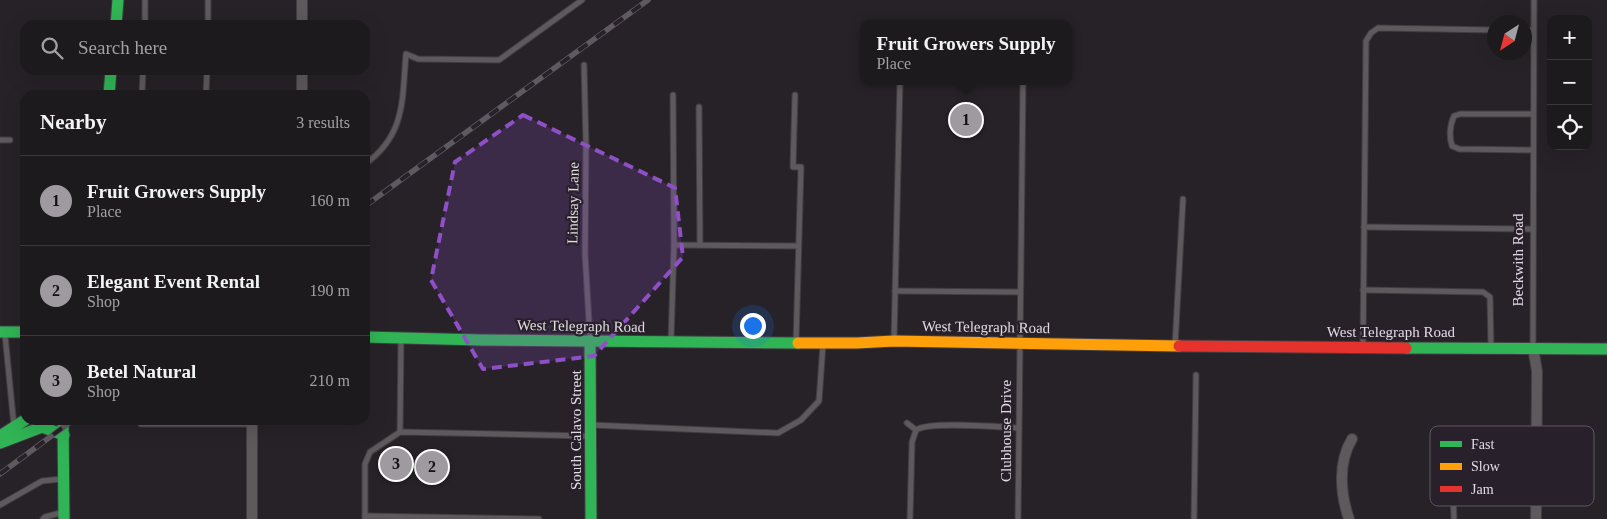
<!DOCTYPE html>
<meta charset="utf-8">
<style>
:root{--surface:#1d1a1e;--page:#252327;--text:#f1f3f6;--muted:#a0a1a4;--line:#3b383c;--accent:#9f9aa0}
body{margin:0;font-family:Georgia,serif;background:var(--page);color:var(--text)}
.controls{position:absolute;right:15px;top:15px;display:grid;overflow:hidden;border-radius:10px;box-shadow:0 5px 20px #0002}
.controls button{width:45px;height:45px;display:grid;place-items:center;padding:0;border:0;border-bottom:1px solid var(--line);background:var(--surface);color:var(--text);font:25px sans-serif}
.compass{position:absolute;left:1487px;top:15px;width:45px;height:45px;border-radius:50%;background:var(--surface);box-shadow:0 5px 20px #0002;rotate:216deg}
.you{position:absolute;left:752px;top:325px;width:18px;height:18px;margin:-12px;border:4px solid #fff;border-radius:50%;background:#1a73e8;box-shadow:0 0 0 8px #1a73e833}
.badge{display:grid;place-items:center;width:32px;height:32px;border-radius:50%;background:var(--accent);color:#111;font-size:16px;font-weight:700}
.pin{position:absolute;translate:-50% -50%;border:2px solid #fff;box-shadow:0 1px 5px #0006}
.popup{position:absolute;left:860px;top:20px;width:212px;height:65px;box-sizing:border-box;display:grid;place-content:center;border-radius:10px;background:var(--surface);filter:drop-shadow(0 1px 4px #0005);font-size:16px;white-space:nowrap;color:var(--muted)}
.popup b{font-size:19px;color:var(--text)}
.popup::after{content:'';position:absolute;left:50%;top:100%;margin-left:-10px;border:10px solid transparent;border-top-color:var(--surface)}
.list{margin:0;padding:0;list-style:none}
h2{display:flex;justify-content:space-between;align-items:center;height:65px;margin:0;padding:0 20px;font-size:21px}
h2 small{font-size:16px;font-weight:400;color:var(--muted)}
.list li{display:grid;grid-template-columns:32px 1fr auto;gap:15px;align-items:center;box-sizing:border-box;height:90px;padding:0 20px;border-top:1px solid var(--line)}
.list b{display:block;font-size:19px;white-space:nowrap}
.list p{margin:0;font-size:16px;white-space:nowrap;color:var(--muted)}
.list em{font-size:16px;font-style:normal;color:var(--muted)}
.icon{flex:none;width:28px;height:28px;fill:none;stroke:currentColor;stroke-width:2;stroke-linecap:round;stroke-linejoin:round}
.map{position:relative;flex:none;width:1607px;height:519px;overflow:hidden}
.search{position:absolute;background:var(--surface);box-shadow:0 5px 20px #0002;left:20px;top:20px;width:350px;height:55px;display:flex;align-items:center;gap:12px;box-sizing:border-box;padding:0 18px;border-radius:15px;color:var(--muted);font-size:19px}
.panel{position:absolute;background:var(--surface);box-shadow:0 5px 20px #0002;left:20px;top:90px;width:350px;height:335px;border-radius:15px}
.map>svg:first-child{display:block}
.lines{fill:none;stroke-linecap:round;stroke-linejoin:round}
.lane-casing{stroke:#423d42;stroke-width:7}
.street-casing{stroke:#423d42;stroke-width:12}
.fast-casing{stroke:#423d42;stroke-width:13}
.slow-casing{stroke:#423d42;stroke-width:13}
.jam-casing{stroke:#423d42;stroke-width:13}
.lane{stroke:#5d595d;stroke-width:5}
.street{stroke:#5d595d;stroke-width:10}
.fast{stroke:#30b455;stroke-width:11}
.slow{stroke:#ff9f0a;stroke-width:11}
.jam{stroke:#e5322d;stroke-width:11}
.rail-casing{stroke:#5e5a5f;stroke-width:5.5}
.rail{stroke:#28202a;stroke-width:4;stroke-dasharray:11;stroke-linecap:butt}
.marked{fill:#8f4fc6;fill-opacity:0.2;stroke:#8f4fc6;stroke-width:4;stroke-dasharray:10 6;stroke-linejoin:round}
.labels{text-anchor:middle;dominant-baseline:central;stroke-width:4.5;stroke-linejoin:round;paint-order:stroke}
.street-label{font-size:15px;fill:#e0dae1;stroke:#28202a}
.key{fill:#28202a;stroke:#5f5861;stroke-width:1}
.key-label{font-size:14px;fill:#e0dae1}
</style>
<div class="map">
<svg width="1607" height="519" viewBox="0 0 1607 519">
<rect width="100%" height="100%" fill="#272228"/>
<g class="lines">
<g class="lane-casing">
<g id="lane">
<path d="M145,25V0"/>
<path d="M208,25V0"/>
<path d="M1524,30H1533"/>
<path d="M584,65L586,144L585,253L590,339"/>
<path d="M142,95L143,70"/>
<path d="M206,95L207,70"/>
<path d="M795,95L793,167H801L796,342"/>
<path d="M699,107L700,245"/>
<path d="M1533,114H1460L1454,116C1450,125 1449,136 1452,146L1459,149L1533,150"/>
<path d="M0,140H10"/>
<path d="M365,164C406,135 402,99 406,54L418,59L499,60L582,0"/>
<path d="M1364,227L1533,229"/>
<path d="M674,245L798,246"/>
<path d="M1363,290L1483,292L1490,297L1491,347"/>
<path d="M895,291L1020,292"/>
<path d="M5,335L14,426"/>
<path d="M671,341L674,245L673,95"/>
<path d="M894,341L900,81"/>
<path d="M1175,346L1183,199"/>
<path d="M1363,346L1366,41L1371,33L1378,28L1494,30"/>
<path d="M1533,348L1534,0"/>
<path d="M141,420V424H252"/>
<path d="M907,423L916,430"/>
<path d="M592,425L778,433L801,420L819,401L823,344"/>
<path d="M916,430C929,421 1000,427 1019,428"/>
<path d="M400,432L401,339"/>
<path d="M0,505L42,481L61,479"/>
<path d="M365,516V464L370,452L400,432L588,436"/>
<path d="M43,519L45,517L64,512"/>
<path d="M365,519V516L539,519"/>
<path d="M910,519L912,442L916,430"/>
<path d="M1018,519L1023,81"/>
<path d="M1194,519L1196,375"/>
<path d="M1454,519L1452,470L1455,443"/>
</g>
</g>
<g class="street-casing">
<g id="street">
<path d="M302,25V0"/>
<path d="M302,95V70"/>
<path d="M1533,348L1537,371L1536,519"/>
<path d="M252,519V420"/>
<path d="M1349,519C1340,493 1338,462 1352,439"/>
</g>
</g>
<g class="fast-casing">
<g id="fast">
<path d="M116,25L118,0"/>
<path d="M109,95L111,70"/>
<path d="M0,332H25"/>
<path d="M365,337L481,340L798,343"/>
<path d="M590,341L591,519"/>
<path d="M1406,348L1607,349"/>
<path d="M63,420L64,519"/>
<path d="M0,436L25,420"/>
<path d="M0,443L42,427L64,435"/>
</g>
</g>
<g class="slow-casing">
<path id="slow" d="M798,343H857L894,341L1179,346"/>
</g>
<g class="jam-casing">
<path id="jam" d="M1179,346L1406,348"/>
</g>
<use href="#lane" class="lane"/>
<use href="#street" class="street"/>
<use href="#fast" class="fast"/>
<use href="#slow" class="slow"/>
<use href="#jam" class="jam"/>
<g class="rail-casing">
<g id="rail">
<path d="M365,206L648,0"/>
<path d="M0,474L73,420"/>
</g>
</g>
<use href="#rail" class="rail"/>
</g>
<path class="marked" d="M523,115L675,188L683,257L594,356L483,369L431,280L455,162Z"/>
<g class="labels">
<g class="street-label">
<text transform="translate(573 203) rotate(-89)">Lindsay Lane</text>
<text transform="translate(1518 260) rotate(-90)">Beckwith Road</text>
<text transform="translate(581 326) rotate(1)">West Telegraph Road</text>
<text transform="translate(986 327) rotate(1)">West Telegraph Road</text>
<text x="1391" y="332">West Telegraph Road</text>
<text transform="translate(576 430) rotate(-90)">South Calavo Street</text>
<text transform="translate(1006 431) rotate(-90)">Clubhouse Drive</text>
</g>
</g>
<rect x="1430" y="426" width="164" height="80" rx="8" class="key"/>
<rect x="1440" y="441" width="22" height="6" fill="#30b455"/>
<rect x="1440" y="463" width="22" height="7" fill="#ff9f0a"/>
<rect x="1440" y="486" width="22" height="6" fill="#e5322d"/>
<g class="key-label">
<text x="1471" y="449">Fast</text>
<text x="1471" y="471">Slow</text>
<text x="1471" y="494">Jam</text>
</g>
</svg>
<div class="controls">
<button>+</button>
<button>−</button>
<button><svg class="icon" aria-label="locate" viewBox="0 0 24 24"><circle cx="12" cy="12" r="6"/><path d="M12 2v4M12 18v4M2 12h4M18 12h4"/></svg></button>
</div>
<svg class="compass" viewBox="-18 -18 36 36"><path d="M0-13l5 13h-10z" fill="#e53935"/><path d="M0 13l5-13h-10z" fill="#a0a1a4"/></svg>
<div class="you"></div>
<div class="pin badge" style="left:966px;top:120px">1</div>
<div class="popup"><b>Fruit Growers Supply</b>Place</div>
<div class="pin badge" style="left:432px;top:467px">2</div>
<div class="pin badge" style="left:396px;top:464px">3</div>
<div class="search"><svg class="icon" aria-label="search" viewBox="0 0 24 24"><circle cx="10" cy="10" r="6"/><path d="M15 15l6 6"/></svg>Search here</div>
<section class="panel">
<h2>Nearby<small>3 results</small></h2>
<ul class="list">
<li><span class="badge">1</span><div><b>Fruit Growers Supply</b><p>Place</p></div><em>160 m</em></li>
<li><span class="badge">2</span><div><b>Elegant Event Rental</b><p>Shop</p></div><em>190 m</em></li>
<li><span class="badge">3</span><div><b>Betel Natural</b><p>Shop</p></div><em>210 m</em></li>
</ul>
</section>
</div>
